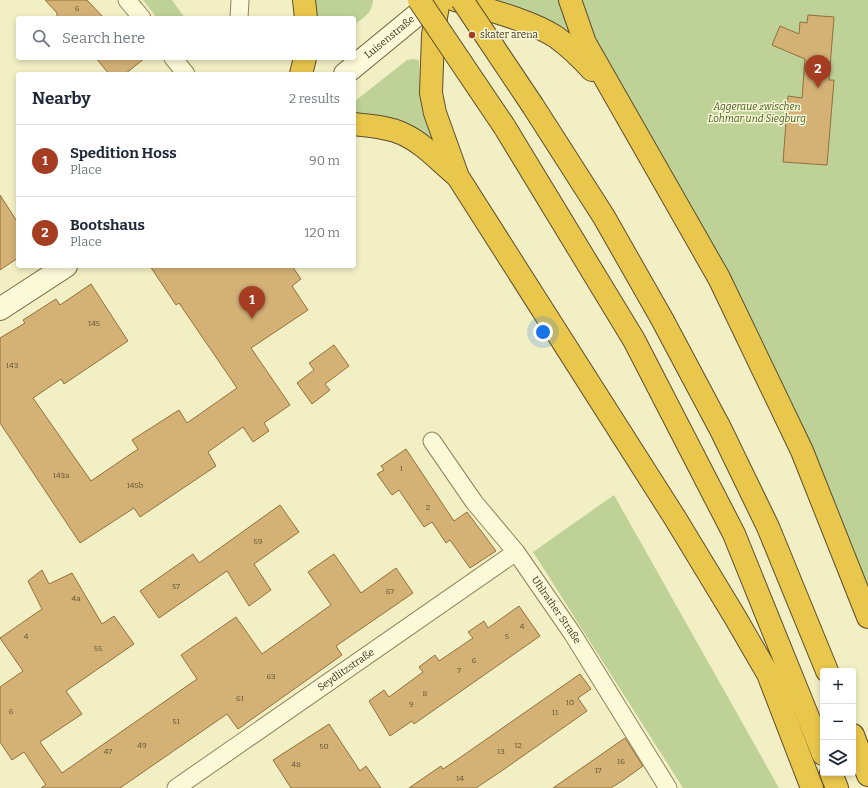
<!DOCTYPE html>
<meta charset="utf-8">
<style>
:root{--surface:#fff;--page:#f2f2f3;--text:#1f2937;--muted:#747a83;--line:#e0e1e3;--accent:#a53d22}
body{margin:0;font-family:Bitter,serif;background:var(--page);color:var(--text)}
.controls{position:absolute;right:12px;bottom:12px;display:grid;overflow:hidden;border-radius:4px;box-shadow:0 2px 6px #0003}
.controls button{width:36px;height:36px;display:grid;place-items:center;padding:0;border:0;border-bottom:1px solid var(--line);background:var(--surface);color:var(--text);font:20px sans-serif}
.you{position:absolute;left:543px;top:332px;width:14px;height:14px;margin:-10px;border:3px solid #fff;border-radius:50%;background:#1a73e8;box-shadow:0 0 0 6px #1a73e833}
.badge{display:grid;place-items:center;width:26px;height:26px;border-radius:50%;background:var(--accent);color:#fff;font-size:13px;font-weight:700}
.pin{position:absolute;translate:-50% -33px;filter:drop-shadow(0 1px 2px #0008)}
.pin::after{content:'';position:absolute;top:21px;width:14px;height:12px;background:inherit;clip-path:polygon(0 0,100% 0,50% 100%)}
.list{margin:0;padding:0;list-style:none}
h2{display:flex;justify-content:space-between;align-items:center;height:52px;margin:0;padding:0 16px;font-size:17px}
h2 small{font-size:13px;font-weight:400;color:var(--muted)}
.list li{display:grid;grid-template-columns:26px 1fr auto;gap:12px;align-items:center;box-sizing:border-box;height:72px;padding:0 16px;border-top:1px solid var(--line)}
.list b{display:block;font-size:15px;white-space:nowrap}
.list p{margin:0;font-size:13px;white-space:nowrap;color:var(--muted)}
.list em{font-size:13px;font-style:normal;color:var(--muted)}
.icon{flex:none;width:22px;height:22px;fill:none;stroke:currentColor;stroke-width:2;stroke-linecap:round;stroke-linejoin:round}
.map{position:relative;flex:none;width:868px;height:788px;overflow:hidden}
.search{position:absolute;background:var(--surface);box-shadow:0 2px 6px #0003;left:16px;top:16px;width:340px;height:44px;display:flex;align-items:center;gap:10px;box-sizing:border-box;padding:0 14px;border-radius:4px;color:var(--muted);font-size:15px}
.panel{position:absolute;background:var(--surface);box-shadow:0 2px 6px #0003;left:16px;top:72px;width:340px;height:196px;border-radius:4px}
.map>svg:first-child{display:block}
.green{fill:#bed297}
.building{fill:#d4b276;stroke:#92703b}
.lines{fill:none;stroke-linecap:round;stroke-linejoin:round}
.street-casing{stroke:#908258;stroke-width:19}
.secondary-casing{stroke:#72623b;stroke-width:24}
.highway-casing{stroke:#5d4e2d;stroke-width:24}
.street{stroke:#fcf9d9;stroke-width:17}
.secondary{stroke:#fcf9d9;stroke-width:22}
.highway{stroke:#e9c74d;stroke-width:22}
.highway-bridge-casing{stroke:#5d4e2d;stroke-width:24;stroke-linecap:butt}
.highway-bridge{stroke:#e9c74d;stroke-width:22}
.poi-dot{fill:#a53d22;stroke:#f9f6d5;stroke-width:1.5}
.labels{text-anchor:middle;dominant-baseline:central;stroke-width:3;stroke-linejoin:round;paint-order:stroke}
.number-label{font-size:8px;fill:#645434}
.poi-label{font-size:10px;fill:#3e351e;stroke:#f9f6d5;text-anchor:start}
.street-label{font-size:10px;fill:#3e351e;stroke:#f9f6d5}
.park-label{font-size:10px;font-style:italic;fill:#415d22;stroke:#f9f6d5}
</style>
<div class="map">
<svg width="868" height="788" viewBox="0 0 868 788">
<rect width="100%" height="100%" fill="#f3efc4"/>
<g class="green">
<path d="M143,0H172L185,18H157Z"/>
<path d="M312,0H373C372,14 364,17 354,25V18H314Z"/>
<path d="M486,0H562L577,41Z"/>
<path d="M572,0H868V606Z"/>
<path d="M413,59L419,60L421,102L435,143C415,123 382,112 354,114L355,101L407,60Z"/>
<path d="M614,495L779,788H683L533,552Z"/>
</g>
<g class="building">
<path d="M45,0H87L104,18H57V13Z"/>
<path d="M808,15L834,17L829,80H834L827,165L783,162L788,96L802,98L805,59L772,45L780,26L799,34L800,22L807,23Z"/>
<path d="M96,58H145L125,74H109Z"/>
<path d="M0,195L18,223V258L0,270Z"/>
<path d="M150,266H292L301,279L292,286L308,310L251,348L290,405L264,423L269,431L253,442L243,427L208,452L216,466L140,517L134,508L80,543L0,423V338L25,323L23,320L56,299L60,305L91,284L128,341L64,384L61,379L33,398L91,481L138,449L132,440L179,410L187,423L237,388L179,303L176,305Z"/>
<path d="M334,345L349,366L325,384L330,390L312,404L297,383L314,370L309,363Z"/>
<path d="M406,449L454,521L467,512L496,551L470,568L450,540L446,543L432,522L424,527L399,490L392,495L377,474L384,470L381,466Z"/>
<path d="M280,505L299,532L254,564L271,590L249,606L227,571L159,618L140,591L193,554L199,563Z"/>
<path d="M334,554L361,593L396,568L413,593L336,646L342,655L238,729L227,714L120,788H41L46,785L24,752L12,760L0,742V687L23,671L0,638L42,609L28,581L42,570L49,584L72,573L102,624L114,616L134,644L66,691L82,714L40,742L62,773L197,679L181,655L236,617L262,654L331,605L308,572Z"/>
<path d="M519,606L540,636L414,724L412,721L390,736L369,701L384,690L389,697L423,672L419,667L435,655L439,661L473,638L468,632L484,621L488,628Z"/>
<path d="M580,674L591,689L578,698L587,711L503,770L476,788H409L441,766L443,769L458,759Z"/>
<path d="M329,724L360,771L366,766L381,788H291L273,760Z"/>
<path d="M625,738L643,766L625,779L611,788H553Z"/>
</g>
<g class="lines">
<g class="street-casing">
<g id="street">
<path d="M127,0L142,18"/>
<path d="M239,18L240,0"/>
<path d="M173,58L186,74"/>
<path id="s1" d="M432,441L474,502L516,552L572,633L668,788"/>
<path id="s2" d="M176,788L516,552"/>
</g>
</g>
<g class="secondary-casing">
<g id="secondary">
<path id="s3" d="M345,74L435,0"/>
<path d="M0,309L66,266"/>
</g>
</g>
<g class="highway-casing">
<g id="highway">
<path d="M304,0L306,18"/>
<path d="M439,0L433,35L431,93L435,113L458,177L675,518L735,617L768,674L812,788"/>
<path d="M455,0C485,9 530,20 556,37C570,47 581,58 592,70"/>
<path d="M570,0L585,43L719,278L802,451L868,617"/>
<path d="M301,74L305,58"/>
<path d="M533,106L604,217L662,319L721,430L768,527L827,671"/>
<path d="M354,124C370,126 389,127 403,134C423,143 439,161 456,175"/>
<path d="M504,126L634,340L734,534L823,754"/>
<path d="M853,735L868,775"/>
<path d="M831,773L837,788"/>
</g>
</g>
<use href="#street" class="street"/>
<use href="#secondary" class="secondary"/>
<use href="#highway" class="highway"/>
<g class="highway-bridge-casing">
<g id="highway-bridge">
<path d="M419,0L504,126"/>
<path d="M462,0L533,106"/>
</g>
</g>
<use href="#highway-bridge" class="highway-bridge"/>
</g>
<circle class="poi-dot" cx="472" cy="35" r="4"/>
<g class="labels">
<g class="number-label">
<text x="77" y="8">6</text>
<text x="94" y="323">145</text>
<text x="12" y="365">143</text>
<text x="401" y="468">1</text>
<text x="61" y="475">143a</text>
<text x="135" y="485">145b</text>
<text x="428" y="507">2</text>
<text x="258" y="541">59</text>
<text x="176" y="586">57</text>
<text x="390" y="591">67</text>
<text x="76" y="598">4a</text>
<text x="522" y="626">4</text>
<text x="26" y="636">4</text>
<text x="507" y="636">5</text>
<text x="98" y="648">55</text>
<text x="474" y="660">6</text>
<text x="459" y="670">7</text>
<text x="271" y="676">63</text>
<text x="425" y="693">8</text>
<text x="240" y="698">61</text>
<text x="570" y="702">10</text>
<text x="411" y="704">9</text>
<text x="11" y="711">6</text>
<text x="555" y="712">11</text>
<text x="176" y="721">51</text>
<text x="142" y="745">49</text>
<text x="518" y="745">12</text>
<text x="324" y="746">50</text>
<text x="108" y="751">47</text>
<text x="501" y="751">13</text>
<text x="621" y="761">16</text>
<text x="296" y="764">48</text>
<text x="598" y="770">17</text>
<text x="460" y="778">14</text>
</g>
<g class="poi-label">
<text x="480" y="35">skater arena</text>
</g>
<g class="street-label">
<text stroke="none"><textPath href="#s3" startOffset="58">Luisenstraße</textPath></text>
<text stroke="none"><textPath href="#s1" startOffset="210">Uhlrather Straße</textPath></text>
<text stroke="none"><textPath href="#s2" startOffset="207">Seydlitzstraße</textPath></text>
</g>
<g class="park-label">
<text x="757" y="107">Aggeraue zwischen<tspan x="757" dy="12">Lohmar und Siegburg</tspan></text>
</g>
</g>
</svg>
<div class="controls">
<button>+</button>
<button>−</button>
<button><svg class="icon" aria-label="layers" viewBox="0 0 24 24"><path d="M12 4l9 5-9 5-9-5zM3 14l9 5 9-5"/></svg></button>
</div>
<div class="you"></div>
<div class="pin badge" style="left:252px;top:319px">1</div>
<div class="pin badge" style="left:818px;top:88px">2</div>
<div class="search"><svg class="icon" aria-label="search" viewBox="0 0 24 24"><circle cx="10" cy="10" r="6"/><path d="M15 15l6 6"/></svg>Search here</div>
<section class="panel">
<h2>Nearby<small>2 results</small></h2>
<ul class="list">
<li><span class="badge">1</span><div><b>Spedition Hoss</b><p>Place</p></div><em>90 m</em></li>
<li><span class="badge">2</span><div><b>Bootshaus</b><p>Place</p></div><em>120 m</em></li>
</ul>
</section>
</div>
